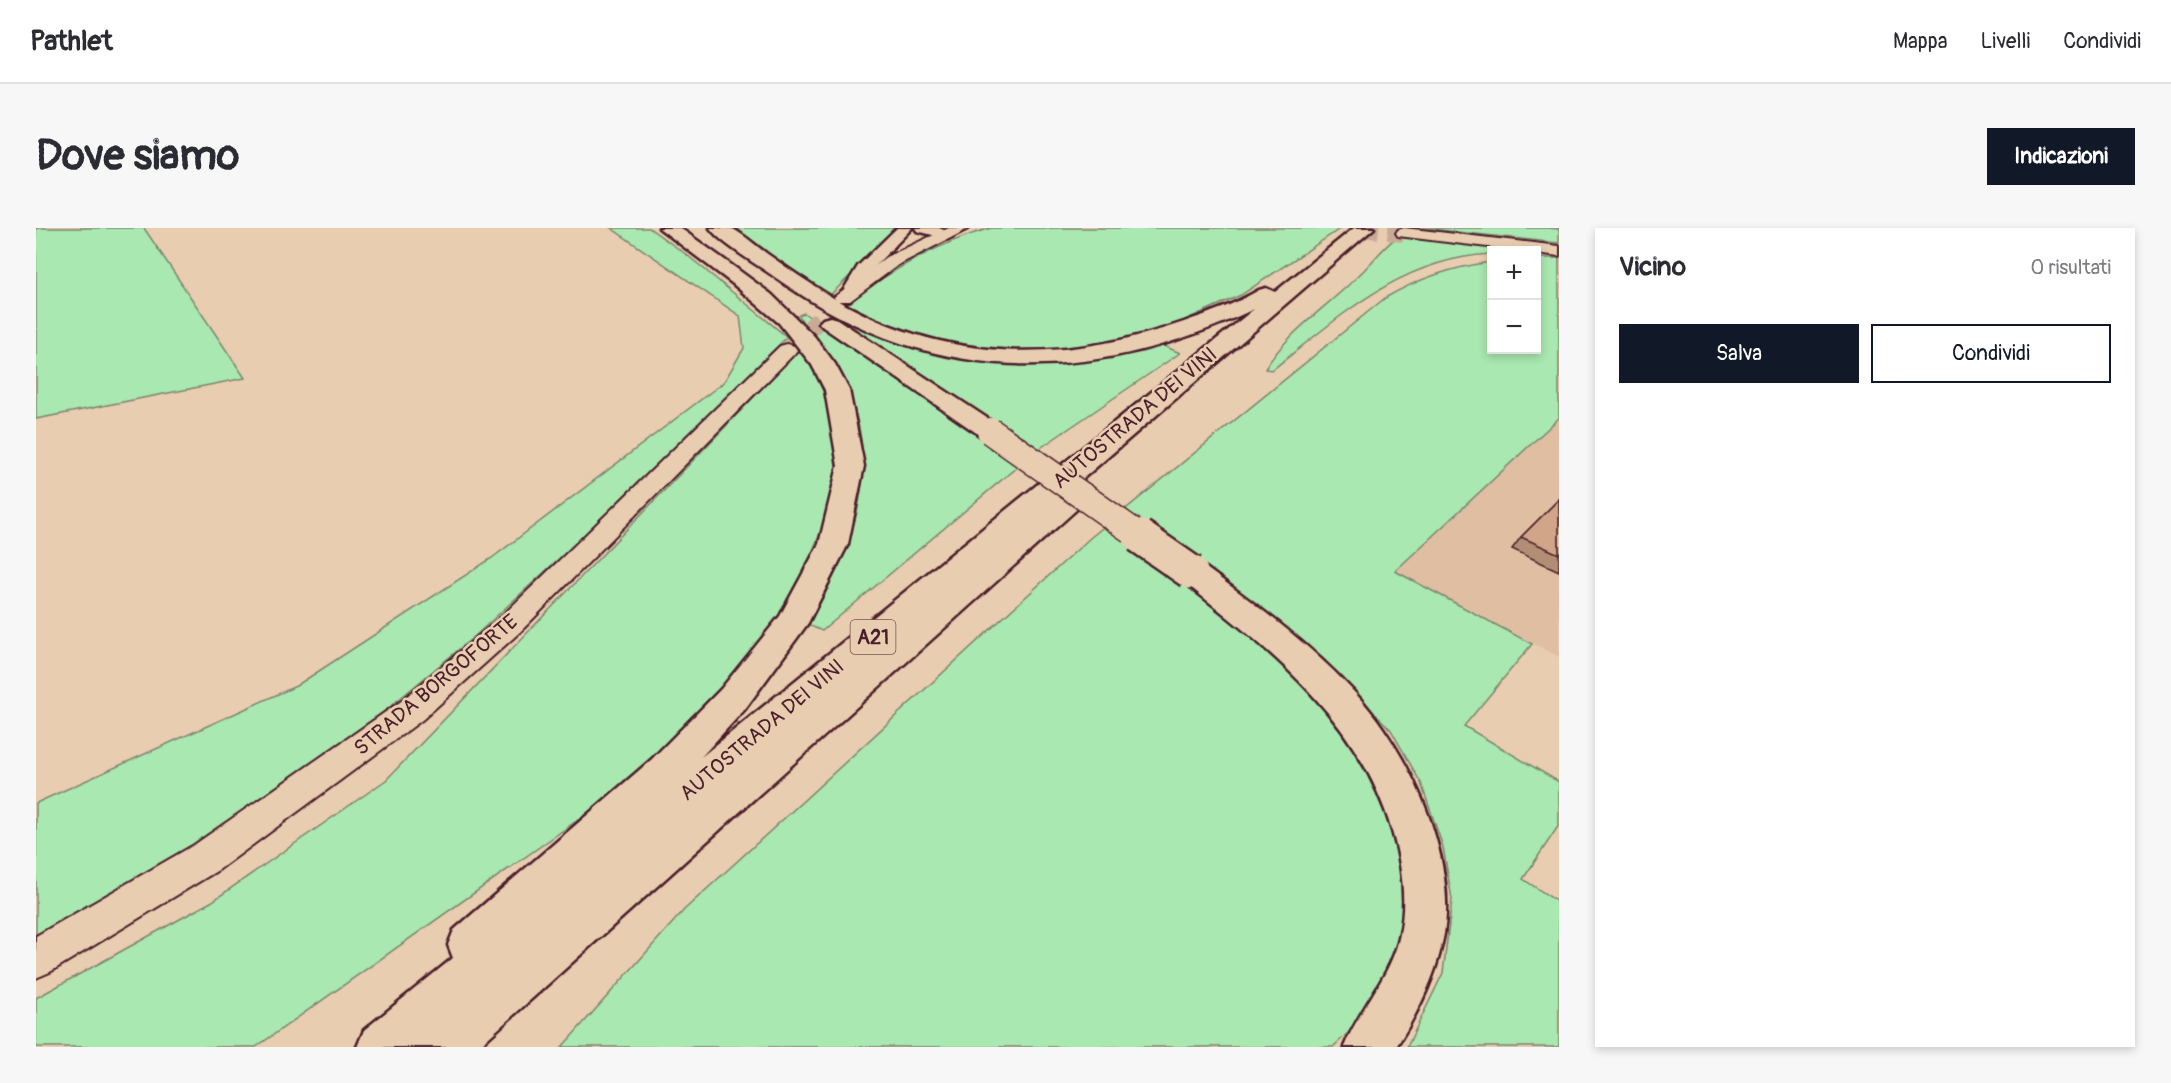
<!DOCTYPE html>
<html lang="it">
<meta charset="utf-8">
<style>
:root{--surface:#fff;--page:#f7f7f7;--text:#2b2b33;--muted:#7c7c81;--line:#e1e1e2;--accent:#111827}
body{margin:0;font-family:Pangolin,sans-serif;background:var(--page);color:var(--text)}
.controls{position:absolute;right:18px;top:18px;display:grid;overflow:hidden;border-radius:0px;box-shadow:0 3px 9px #0003}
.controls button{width:54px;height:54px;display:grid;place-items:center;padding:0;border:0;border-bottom:2px solid var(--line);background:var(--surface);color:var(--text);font:30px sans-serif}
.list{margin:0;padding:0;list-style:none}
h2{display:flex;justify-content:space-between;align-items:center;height:78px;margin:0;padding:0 24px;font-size:26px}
h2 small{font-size:20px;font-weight:400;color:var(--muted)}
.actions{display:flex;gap:12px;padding:18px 24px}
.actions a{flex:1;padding:14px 0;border:2px solid var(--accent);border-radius:0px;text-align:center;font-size:21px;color:var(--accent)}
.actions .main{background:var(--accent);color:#fff}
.map{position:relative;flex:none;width:1523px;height:819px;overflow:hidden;border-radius:0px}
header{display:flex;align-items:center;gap:36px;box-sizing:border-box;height:84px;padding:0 30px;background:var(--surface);border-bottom:2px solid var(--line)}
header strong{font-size:28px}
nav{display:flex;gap:33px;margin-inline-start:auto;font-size:21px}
.intro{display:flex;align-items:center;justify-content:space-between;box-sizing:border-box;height:144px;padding:0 36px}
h1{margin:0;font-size:42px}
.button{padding:15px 27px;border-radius:0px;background:var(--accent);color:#fff;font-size:21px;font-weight:700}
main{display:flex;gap:36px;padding:0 36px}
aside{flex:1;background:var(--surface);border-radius:0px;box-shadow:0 3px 9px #0003}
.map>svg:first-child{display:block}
.built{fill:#dfbea2}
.green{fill:#a9e8b0;stroke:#7a846e;stroke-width:1.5}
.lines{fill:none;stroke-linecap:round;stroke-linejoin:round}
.secondary-tunnel{stroke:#c9aa95;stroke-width:18;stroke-dasharray:18 9;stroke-linecap:butt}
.tertiary-casing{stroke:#4a1f2b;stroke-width:5}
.secondary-casing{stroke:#4a1f2b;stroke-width:4}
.motorway-casing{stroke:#4a1f2b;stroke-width:5}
.tertiary{fill:#e9cdb0;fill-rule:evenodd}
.secondary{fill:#e9cdb0;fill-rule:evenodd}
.motorway{fill:#e9cdb0;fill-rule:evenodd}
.motorway-bridge-far1-casing{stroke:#4a1f2b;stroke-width:29;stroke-linecap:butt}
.motorway-bridge-casing{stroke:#4a1f2b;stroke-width:38;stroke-linecap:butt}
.motorway-bridge-far1{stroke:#e9cdb0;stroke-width:26}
.motorway-bridge{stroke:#e9cdb0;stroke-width:33}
.wall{fill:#b38e75;stroke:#4a1f2b;stroke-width:1.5}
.building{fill:#d0a588;stroke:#4a1f2b;stroke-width:1.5}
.labels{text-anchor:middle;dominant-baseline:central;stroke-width:5;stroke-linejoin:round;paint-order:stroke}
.shield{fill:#e9cdb0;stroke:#7a5353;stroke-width:1.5}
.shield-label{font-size:20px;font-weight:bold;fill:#4a1f2b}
.street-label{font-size:21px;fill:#4a1f2b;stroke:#e9cdb0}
</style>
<header>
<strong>Pathlet</strong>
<nav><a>Mappa</a><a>Livelli</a><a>Condividi</a></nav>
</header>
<div class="intro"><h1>Dove siamo</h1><a class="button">Indicazioni</a></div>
<main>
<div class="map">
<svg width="1523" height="819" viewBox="0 0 1523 819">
<rect width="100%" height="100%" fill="#e9cdb0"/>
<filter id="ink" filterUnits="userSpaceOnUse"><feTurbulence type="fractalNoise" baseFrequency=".0167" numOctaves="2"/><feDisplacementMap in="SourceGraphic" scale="12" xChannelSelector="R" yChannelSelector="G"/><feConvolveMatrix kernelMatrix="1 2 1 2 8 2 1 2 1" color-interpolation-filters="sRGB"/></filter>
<g filter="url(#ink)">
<path class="built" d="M1523,190V429L1357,342Z"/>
<g class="green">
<path d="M0,0H108L209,150L0,191Z"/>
<path d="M575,0H613L651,27L751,109L528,326L440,407L338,492L128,638L0,711V575L260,458L456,330L688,154L708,120L704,88Z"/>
<path d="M693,0H864L793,68Z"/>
<path d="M955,0H1305L1205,67L1124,103L1091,115L1010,126L911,118L820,84L809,76C854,43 901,15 955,0Z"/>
<path d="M1385,0H1513L1523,1V15Z"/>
<path d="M1365,6L1516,23L1456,22L1455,26C1363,31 1304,89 1236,142L1229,141C1253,102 1294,77 1325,45C1339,32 1348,17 1365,6Z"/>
<path d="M1501,30H1523V190L1359,343L1496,416L1428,498L1523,554V597L1487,651L1523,675V819H1371L1407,745L1416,671L1407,619L1385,555L1355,502L1311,457L1166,335L1216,404L1335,527L1372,659L1363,711L1348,754L1317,800L1297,819H526L648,682L1054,310L1349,70C1383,50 1416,39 1455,34L1456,122H1500Z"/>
<path d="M789,78L832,100L971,134L999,135L1067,130L1121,115L1144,125L1000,223L786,403L772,397C819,314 852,235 802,143C791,123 772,109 763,87L768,85L954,217L974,206L810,98Z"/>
<path d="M764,121L778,143L790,170L798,203L800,241L794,282L757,369L682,469L639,512L577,567L220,819H0V770L175,674L350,552Z"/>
</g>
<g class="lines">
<g class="secondary-tunnel">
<path d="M1325,0L1368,5"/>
<path d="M751,122L807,69"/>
</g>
<g class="tertiary-casing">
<g id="tertiary">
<path d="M861,0H876L834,43L822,64H810L808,61L822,38Z"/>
<path d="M879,0H903L919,7L912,11L881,3Z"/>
</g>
</g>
<g class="secondary-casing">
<g id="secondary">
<path d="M913,0H934L862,37L814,73H800L798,69L850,29Z"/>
<path d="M1368,0L1523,18V28L1500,25V22H1476L1362,8L1360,5L1362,2Z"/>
<path d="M751,116L758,118L761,122L758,126L485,403L386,492L184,641L14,744L0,750V708L158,617L364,474L465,389L744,118Z"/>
</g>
</g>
<g class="motorway-casing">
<g id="motorway">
<path d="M623,0H644L686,30L735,66L778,108L799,136L813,162L828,238L812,316L772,395L709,481L665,529L1218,81C1054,159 894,159 743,52C727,40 684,15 674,0C681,0 691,0 697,1C708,7 719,17 730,25C751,40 772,54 794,68C907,136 1026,136 1148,94C1174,85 1199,76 1223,62L1230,60L1239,64L1318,0H1338L1029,266L1037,264L1047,266L1051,272L442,819H321L328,802L417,730L412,717L418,702L615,532L685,461L744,388L783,316L802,238L789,162L776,137L743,95L697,56Z"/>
<path d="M794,89L801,91L963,198L967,203L963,208L954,211L945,208L787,99L783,95L787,91Z"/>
<path d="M1155,334L1166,337C1219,376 1274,416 1319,465C1373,523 1421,627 1408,706C1401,746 1382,785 1360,819H1308C1324,779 1355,749 1364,706C1371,672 1366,636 1356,603C1322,489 1234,422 1144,351L1140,344L1144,337Z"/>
</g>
</g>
<use href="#tertiary" class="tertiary"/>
<use href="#secondary" class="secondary"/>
<use href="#motorway" class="motorway"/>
<g class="motorway-bridge-far1-casing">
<path id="motorway-bridge-far1" d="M954,203L1105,309"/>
</g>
<g class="motorway-bridge-casing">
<path id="motorway-bridge" d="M1103,308L1155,344"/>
</g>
<use href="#motorway-bridge-far1" class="motorway-bridge-far1"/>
<use href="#motorway-bridge" class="motorway-bridge"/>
</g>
<path class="wall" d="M1523,271V343L1476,321L1485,309Z"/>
<path class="building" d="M1523,271V326L1485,309Z"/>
</g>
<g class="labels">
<rect class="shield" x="814.5" y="392" width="45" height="34" rx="4.5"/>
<g class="shield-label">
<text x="837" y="409">A21</text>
</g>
<g class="street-label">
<text transform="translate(1099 190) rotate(-40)">AUTOSTRADA DEI VINI</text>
<text transform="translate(400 457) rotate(-40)">STRADA BORGOFORTE</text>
<text transform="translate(726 502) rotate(-40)">AUTOSTRADA DEI VINI</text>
</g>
</g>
</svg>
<div class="controls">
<button>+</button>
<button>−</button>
</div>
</div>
<aside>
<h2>Vicino<small>0 risultati</small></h2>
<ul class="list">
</ul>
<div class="actions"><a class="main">Salva</a><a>Condividi</a></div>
</aside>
</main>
